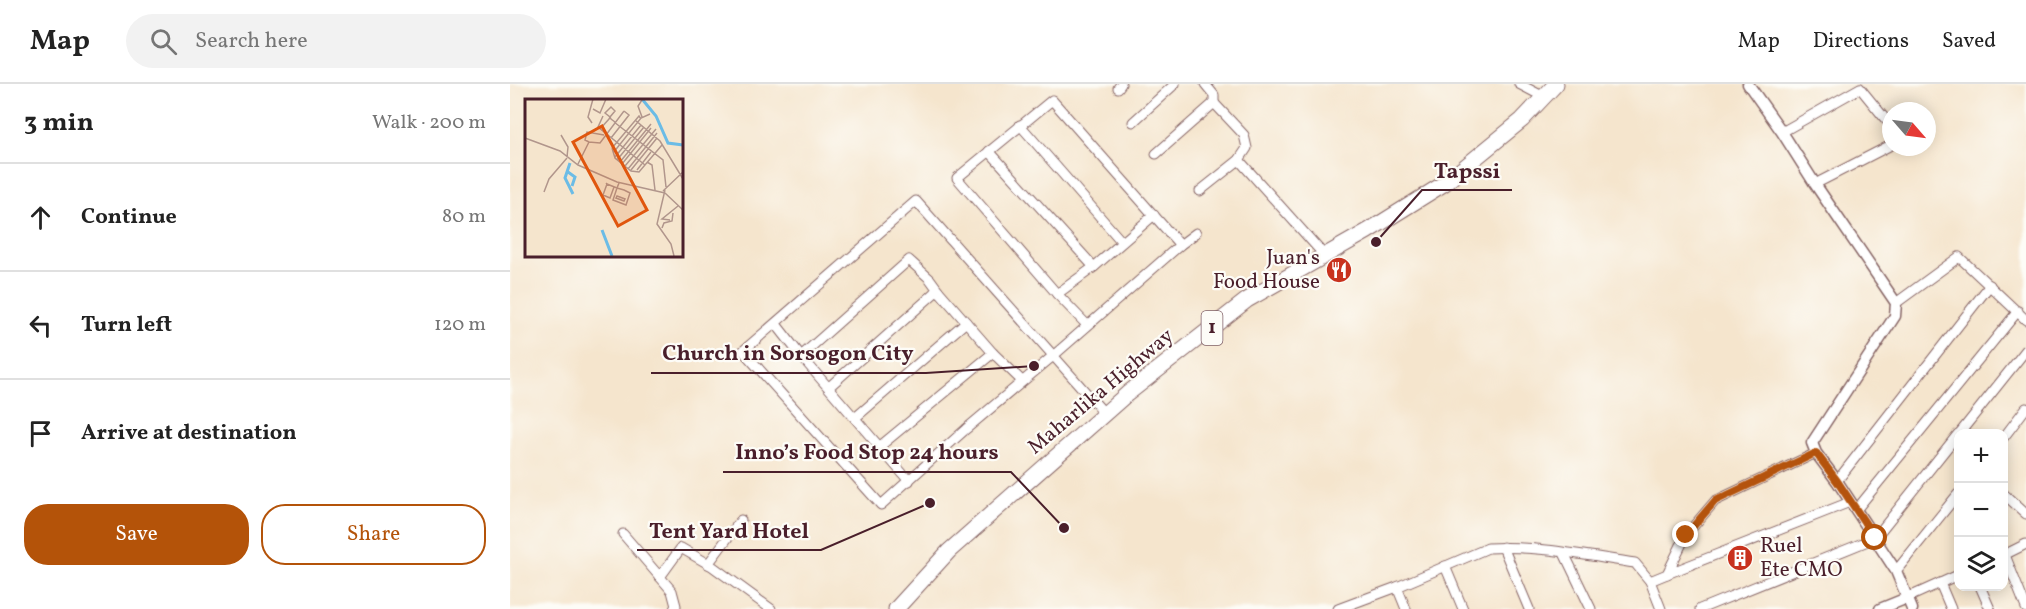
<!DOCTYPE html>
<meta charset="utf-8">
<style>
:root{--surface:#fff;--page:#f2f2f2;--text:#222;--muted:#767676;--line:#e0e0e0;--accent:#b45309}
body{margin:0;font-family:Vollkorn,serif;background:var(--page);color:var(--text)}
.controls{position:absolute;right:18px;bottom:18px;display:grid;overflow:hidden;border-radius:12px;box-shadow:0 3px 15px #0003}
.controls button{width:54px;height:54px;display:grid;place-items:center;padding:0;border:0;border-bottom:2px solid var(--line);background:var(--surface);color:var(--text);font:30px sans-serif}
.compass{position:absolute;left:1372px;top:18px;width:54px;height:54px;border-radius:50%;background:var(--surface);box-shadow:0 3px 15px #0003;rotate:118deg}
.stop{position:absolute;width:18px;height:18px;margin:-14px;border:4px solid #b45309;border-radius:50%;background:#fff}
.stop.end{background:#b45309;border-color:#fff;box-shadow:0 2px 6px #0008}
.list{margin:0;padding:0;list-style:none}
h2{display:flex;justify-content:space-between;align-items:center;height:78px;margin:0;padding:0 24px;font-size:26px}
h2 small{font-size:20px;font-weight:400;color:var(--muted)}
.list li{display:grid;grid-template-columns:39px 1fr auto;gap:18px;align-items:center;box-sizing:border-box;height:108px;padding:0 24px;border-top:2px solid var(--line)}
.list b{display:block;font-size:22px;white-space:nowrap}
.list em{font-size:20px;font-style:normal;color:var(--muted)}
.actions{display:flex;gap:12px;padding:18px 24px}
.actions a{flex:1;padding:14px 0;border:2px solid var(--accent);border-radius:24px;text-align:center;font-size:21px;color:var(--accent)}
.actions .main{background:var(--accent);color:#fff}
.icon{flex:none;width:33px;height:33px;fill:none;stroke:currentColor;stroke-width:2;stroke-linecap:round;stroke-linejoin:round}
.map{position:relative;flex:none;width:1516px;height:525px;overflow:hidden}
header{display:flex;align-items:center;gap:36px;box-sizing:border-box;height:84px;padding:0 30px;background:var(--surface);border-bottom:2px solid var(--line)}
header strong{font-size:28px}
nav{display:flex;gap:33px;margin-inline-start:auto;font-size:21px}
.search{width:420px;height:54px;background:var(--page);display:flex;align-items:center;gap:15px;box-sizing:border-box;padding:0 21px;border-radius:33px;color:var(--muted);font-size:22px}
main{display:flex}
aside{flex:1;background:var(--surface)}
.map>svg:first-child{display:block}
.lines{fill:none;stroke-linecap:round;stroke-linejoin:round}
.minor-casing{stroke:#866464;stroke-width:11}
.tertiary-casing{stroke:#866464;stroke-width:13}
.trunk-casing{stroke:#866464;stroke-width:17}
.minor{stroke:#fff;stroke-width:9}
.tertiary{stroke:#fff;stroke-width:10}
.trunk{stroke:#fff;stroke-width:15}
.route{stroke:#b45309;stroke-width:8}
.labels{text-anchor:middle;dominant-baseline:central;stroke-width:4.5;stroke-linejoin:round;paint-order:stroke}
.shield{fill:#fdfcf7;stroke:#806168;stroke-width:1.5}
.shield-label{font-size:20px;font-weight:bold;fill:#4a1f2b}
.poi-label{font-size:21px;fill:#4a1f2b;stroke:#fdfcf7;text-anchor:end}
.street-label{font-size:21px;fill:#4a1f2b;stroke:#fdfcf7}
.inset-river{fill:none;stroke:#6bbce6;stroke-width:3}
.inset-road{fill:none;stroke:#b1968c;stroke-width:1.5}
.view{fill:#e0560e;fill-opacity:0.15;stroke:#e0560e;stroke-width:3}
.inset-edge{fill:none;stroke:#4a1f2b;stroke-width:3}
.leader{fill:none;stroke:#4a1f2b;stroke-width:2}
.callout-dot{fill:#4a1f2b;stroke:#fdfcf7;stroke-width:2}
.callout-label{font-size:22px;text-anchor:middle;font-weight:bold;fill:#4a1f2b;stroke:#fdfcf7;stroke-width:4.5;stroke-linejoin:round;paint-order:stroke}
</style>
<header>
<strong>Map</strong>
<div class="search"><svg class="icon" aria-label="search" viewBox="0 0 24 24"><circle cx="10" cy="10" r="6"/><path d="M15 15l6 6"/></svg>Search here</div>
<nav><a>Map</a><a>Directions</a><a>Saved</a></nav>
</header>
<main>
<aside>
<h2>3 min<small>Walk · 200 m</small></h2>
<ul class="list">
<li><svg class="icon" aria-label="ahead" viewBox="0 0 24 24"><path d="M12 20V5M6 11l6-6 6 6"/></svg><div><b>Continue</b></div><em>80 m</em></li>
<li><svg class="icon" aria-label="left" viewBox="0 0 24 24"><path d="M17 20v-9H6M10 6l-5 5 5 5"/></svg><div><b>Turn left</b></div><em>120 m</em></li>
<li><svg class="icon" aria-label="arrive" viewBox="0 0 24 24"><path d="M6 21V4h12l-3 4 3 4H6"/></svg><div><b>Arrive at destination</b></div></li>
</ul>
<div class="actions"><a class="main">Save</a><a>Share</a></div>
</aside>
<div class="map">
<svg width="1516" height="525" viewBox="0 0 1516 525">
<rect width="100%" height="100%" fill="#fdfcf7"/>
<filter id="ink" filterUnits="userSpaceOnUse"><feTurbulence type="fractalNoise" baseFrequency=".0167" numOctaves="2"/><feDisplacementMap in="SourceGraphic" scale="12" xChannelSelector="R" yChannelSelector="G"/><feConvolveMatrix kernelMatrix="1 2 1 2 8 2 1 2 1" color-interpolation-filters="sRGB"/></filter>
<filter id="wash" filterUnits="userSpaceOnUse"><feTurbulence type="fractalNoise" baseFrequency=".008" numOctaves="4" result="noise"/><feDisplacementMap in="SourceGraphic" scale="24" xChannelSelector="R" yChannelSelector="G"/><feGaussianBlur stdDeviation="1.35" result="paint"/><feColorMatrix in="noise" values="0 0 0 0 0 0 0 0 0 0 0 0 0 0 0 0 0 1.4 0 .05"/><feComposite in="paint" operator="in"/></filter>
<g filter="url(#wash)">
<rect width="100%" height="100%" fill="#f5e5cd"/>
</g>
<g filter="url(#ink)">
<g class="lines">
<g class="minor-casing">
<g id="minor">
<path d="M695,0L704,11V19"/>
<path d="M1009,0L1034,13"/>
<path d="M608,4L611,0"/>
<path d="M623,38L665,0"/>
<path d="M510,41L612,158"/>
<path d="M1272,48L1350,4L1381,42"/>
<path d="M479,67L584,183"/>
<path d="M646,70L704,19L734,51L737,64L729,76L690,107"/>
<path d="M729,76L815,172"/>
<path d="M1305,100L1381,61"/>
<path d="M428,206L483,269L512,297"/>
<path d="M547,210L584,183L644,131"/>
<path d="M1386,219L1449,173L1516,236"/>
<path d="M266,240L291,272"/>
<path d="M577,241L547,210L447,94L542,16L670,161"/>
<path d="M319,303L428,206L420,195L399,176L291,272L399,397"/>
<path d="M595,330L406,117L233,267L371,421L456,345L543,272L670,161L686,149"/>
<path d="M345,334L456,238"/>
<path d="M1449,350L1516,266"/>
<path d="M1494,353L1516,324"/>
<path d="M369,363L483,269"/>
<path d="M1327,397L1480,201"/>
<path d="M1494,410L1516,430"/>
<path d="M1346,426L1508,227"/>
<path d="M113,450L162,507L166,522L164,525"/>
<path d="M993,463L1019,525"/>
<path d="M1054,469L1081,525"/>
<path d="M1494,471L1516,460"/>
<path d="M1495,471L1516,524"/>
<path d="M198,480L231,436"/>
<path d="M935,482L953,525"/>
<path d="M1386,487L1448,410"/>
<path d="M1157,490L1340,418"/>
<path d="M150,493L171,464L202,482L261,525"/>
<path d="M1140,497L1157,490L1176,451L1205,417L1306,369"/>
<path d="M1430,499L1441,525"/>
<path d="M1470,502L1480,525"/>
<path d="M887,503L896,525"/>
<path d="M1397,514L1448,491"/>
<path d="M828,525L887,503L978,464C1027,461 1077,472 1125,479L1140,497L1151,525"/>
<path d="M1190,525L1365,454L1448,350"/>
</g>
</g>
<g class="tertiary-casing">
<g id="tertiary">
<path d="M1238,0L1272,48L1305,100L1386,219L1385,232L1302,359L1306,369L1327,397L1386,487L1402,525"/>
<path d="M1370,525L1397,514"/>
</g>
</g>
<g class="trunk-casing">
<path id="trunk" d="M386,525L439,467L617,310L737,216L858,147L935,99L1012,36L1046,0"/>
</g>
<use href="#minor" class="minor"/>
<use href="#tertiary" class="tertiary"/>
<use href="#trunk" class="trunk"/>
</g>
</g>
<g class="lines" filter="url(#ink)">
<path class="route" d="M1176,451L1205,417L1306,369L1327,397L1365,454"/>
</g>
<defs>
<g id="restaurant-disc" transform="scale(1.35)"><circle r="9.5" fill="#c8321e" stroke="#fdfcf7"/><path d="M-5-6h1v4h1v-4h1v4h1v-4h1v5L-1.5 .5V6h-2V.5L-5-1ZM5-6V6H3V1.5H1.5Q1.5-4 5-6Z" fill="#fff"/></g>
<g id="building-disc" transform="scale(1.35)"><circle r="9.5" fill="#c8321e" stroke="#fdfcf7"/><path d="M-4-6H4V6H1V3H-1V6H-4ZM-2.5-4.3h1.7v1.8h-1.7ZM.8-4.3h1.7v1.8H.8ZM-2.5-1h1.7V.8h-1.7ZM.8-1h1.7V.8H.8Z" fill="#fff"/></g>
</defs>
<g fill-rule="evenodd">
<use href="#restaurant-disc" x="829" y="186"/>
<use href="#building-disc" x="1230" y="474"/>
</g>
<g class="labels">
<rect class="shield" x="691.5" y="227" width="21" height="34" rx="4.5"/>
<g class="shield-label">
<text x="702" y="244">1</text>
</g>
<g class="poi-label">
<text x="810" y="174">Juan's<tspan x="810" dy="24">Food House</tspan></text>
<text x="1250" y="462" text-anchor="start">Ruel<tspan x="1250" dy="24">Ete CMO</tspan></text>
</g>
<g class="street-label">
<text transform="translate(591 308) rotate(-40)">Maharlika Highway</text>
</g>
</g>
<g transform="translate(15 15)">
<rect width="158" height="158" fill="#f5e5cd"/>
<path class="inset-river" d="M117,0L131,17L143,44L158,46M45,64L40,79L48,95M43,73L50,78L47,87M77,131L87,157"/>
<path class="inset-road" d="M68,10L75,14L81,0M78,17L73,28L120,66M117,18L113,7L117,1M110,21L135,42L158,80M89,23L138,61L141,88M67,24L63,18L68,0M75,30L84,20L85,18L90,12L86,8L80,14L85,18L86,20L90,23M36,36L43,48L42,58M0,39L35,52L53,66L92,83L140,94M86,39L104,16L99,12M64,43L60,41L62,33L79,36M87,49L90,59L106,72L114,73L137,46M87,49L114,17L116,20M88,54L116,19L125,15M90,58L116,26M92,61L119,28M95,63L126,25M122,63L127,66L130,91M53,65L64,43L75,44L99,12M97,65L126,29M100,67L131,30M103,70L132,34M106,71L132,39M112,71L126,53M81,84L82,85L92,89L99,91L105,94L101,106L88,101L92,89L94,84M82,85L78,96L85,99L89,88M140,91L132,125L146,145L149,157M138,92L158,73M19,93L24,80L42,59M140,94L158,111M92,97L100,100L99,102L91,99ZM145,121L137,120L153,107M137,129L139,124L147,122L148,114"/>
<path class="view" d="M77,27L122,111L93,127L48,43Z"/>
<rect width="158" height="158" class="inset-edge"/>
</g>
<path class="leader" d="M866 158L912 106H1002M524 282L416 289H141M554 444L501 388H213M420 419L311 466H127"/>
<g class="callout-dot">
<circle cx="866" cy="158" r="6"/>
<circle cx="524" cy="282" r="6"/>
<circle cx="554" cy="444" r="6"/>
<circle cx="420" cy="419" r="6"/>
</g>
<g class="callout-label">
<text x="957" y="94">Tapssi</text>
<text x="278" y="276">Church in Sorsogon City</text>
<text x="357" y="375">Inno’s Food Stop 24 hours</text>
<text x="219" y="454">Tent Yard Hotel</text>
</g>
</svg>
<div class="controls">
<button>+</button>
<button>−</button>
<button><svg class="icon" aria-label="layers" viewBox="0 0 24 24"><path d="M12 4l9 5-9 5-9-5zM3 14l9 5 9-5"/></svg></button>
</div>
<svg class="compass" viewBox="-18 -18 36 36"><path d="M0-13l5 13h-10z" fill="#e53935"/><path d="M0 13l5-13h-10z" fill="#767676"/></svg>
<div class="stop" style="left:1365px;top:454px"></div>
<div class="stop end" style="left:1176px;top:451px"></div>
</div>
</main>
